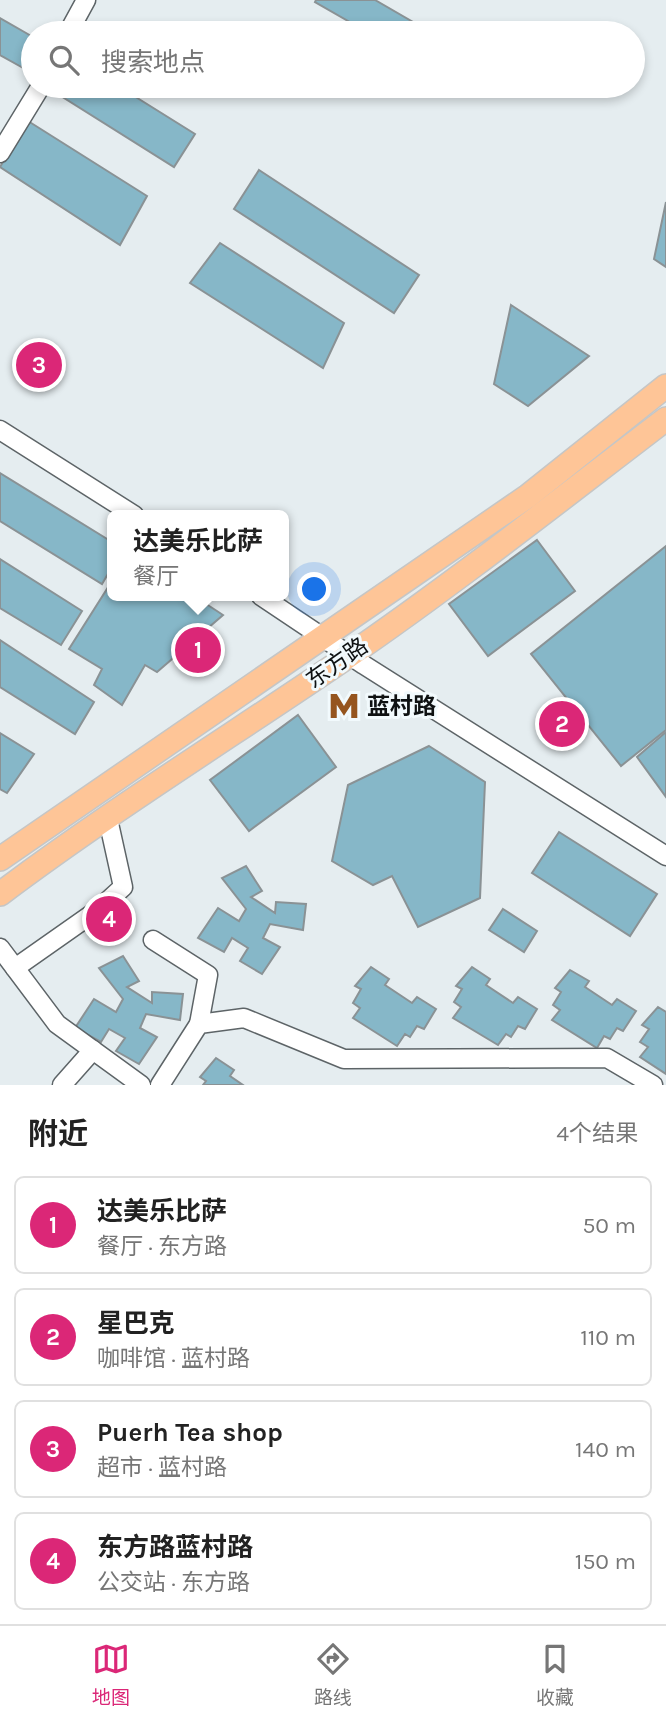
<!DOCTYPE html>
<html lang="zh">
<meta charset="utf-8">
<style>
:root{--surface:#fff;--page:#f2f2f2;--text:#222;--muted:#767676;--line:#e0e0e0;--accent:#db2777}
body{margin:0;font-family:Karla,"Noto Sans SC",sans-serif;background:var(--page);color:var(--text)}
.you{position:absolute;left:315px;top:590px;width:24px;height:24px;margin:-18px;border:5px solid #fff;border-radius:50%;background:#1a73e8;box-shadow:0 0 0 10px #1a73e833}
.badge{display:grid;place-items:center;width:46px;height:46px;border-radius:50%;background:var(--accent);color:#fff;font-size:23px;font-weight:700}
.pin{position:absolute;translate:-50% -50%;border:4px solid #fff;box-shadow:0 2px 7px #0006}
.popup{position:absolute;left:107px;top:510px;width:182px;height:91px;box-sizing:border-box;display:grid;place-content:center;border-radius:10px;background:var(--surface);filter:drop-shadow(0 2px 5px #0005);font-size:23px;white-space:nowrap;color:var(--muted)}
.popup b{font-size:26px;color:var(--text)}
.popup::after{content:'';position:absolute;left:50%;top:100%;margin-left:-14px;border:14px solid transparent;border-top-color:var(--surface)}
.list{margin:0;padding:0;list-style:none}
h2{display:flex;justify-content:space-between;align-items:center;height:91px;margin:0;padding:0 28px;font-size:30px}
h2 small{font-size:23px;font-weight:400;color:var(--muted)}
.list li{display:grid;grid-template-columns:46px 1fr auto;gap:21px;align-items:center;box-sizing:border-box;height:98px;margin:0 14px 14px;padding:0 14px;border:2px solid var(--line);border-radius:10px}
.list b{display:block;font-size:26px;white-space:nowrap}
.list p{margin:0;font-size:23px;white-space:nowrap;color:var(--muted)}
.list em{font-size:23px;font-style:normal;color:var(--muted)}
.icon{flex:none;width:38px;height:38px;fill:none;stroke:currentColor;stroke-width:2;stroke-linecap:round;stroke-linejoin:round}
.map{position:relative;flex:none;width:666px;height:1085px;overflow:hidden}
.search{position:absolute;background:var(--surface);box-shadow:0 4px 10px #0003;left:21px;right:21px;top:21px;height:77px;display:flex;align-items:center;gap:18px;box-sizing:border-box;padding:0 24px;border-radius:38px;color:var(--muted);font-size:26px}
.sheet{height:539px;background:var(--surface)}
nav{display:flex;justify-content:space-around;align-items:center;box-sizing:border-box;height:98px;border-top:2px solid var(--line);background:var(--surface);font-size:19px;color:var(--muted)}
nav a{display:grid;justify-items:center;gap:4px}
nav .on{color:var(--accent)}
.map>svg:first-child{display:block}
.building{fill:#86b7c8;stroke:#8a9295;stroke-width:2}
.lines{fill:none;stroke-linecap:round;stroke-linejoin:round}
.minor-casing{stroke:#5d6467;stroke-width:21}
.major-casing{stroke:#c5c6c6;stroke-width:26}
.minor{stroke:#fff;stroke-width:18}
.major{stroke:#fec597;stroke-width:23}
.labels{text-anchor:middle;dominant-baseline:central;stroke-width:6;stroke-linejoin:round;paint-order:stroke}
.street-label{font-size:23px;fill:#0e1112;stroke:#f2fafd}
.poi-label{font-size:23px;font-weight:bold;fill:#0e1112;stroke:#f2fafd;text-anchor:start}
</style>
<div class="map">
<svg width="666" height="1085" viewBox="0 0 666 1085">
<rect width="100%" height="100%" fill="#e5edf0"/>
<g class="building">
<path d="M316,0H375L432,33H369L315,2Z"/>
<path d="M0,18L33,37V56L25,69L0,55Z"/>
<path d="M45,86H118L195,134L174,167Z"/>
<path d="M28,121L147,196L120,245L0,167Z"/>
<path d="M259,170L419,275L394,313L234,209Z"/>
<path d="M666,202V267L654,259Z"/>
<path d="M220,243L344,323L323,368L190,283Z"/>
<path d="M511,305L589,356L528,406L494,384Z"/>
<path d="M0,473L112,542V567L102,584L0,521Z"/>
<path d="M537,540L575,591L488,656L449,604Z"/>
<path d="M666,546V730L621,766L531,654Z"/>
<path d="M0,559L82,611L61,645L0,608Z"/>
<path d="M112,581V596H194L223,615L157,672L145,665L122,705L94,685L102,669L69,649Z"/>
<path d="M0,640L94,702L75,734L0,687Z"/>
<path d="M298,715L336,767L249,831L210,780Z"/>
<path d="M666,732V797L637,757Z"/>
<path d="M0,733L34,754L7,793L0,789Z"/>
<path d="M429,746L485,782L480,898L418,927L392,876L373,885L332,861L348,785Z"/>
<path d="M559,832L657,894L630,936L532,873Z"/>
<path d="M246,866L262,891L251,897L275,913L276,902L306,904L303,930L270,924L263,938L280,947L262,974L240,961L248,948L232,938L224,952L198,938L218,908L239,921L246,909L222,878Z"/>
<path d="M503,909L537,931L524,952L489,930Z"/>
<path d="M123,956L139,981L127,987L152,1003V992L183,994L180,1020L146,1014L140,1028L157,1037L139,1064L116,1051L125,1038L109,1029L101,1042L75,1028L94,999L116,1012L123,999L99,968Z"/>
<path d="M371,967L389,979L385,985L412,1003L417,997L436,1009L424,1029L417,1026L410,1037L405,1034L397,1046L353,1018L360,1008L353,1003L361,989L355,986Z"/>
<path d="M472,967L490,979L486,985L513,1003L518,997L537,1009L525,1029L518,1026L511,1037L506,1034L498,1045L453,1018L461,1007L454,1002L462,989L456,986Z"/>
<path d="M570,970L589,981L585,987L612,1005L617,999L636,1011L623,1031L617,1028L610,1039L604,1036L597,1048L552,1020L560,1010L553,1005L561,992L555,988Z"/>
<path d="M658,1007L666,1012V1074L640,1057L648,1047L640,1042L649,1029L642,1025Z"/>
<path d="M216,1058L234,1070L230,1076L243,1085H203L206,1081L200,1077Z"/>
</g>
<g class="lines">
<g class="minor-casing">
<g id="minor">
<path d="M68,33L86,0"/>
<path d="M0,153L41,86"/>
<path d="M0,430L134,515"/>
<path d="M261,596L364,665L666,856"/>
<path d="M153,940L208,975L199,1024"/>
<path d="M0,948L57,1024L141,1085"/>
<path d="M15,968L99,909L123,887L108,819"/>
<path d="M62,1085L93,1050"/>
<path d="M160,1085L199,1024L244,1018L344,1059L607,1058L653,1085"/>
</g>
</g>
<g class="major-casing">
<g id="major">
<path d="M0,859L528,496L666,386"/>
<path d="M0,894C112,810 231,736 347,657C456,582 561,499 666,419"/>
</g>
</g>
<use href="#minor" class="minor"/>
<use href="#major" class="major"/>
</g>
<defs>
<g id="metro-bare" transform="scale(2.415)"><path d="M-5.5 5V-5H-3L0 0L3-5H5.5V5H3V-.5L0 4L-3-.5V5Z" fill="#95551f" stroke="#f2fafd" stroke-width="2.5" paint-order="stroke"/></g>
</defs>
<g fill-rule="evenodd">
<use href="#metro-bare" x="344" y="706"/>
</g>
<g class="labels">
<g class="street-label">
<text transform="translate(337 663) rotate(-35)">东方路</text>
</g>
<g class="poi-label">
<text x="367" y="706">蓝村路</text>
</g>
</g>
</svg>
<div class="you"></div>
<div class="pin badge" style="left:198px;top:650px">1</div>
<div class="popup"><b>达美乐比萨</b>餐厅</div>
<div class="pin badge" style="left:562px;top:724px">2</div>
<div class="pin badge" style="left:39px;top:365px">3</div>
<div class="pin badge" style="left:109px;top:919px">4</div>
<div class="search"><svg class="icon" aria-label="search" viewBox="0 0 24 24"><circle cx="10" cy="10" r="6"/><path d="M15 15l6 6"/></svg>搜索地点</div>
</div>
<section class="sheet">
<h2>附近<small>4个结果</small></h2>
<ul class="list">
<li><span class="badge">1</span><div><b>达美乐比萨</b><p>餐厅 · 东方路</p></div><em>50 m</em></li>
<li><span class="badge">2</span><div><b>星巴克</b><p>咖啡馆 · 蓝村路</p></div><em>110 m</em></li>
<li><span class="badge">3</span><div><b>Puerh Tea shop</b><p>超市 · 蓝村路</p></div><em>140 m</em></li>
<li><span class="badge">4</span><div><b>东方路蓝村路</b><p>公交站 · 东方路</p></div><em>150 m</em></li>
</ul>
</section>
<nav>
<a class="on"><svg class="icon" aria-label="map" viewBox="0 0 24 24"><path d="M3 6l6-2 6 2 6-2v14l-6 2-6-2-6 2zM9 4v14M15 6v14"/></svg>地图</a>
<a><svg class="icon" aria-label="directions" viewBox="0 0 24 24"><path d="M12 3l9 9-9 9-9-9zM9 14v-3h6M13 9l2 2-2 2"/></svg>路线</a>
<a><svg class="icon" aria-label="saved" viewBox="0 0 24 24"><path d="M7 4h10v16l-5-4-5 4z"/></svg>收藏</a>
</nav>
